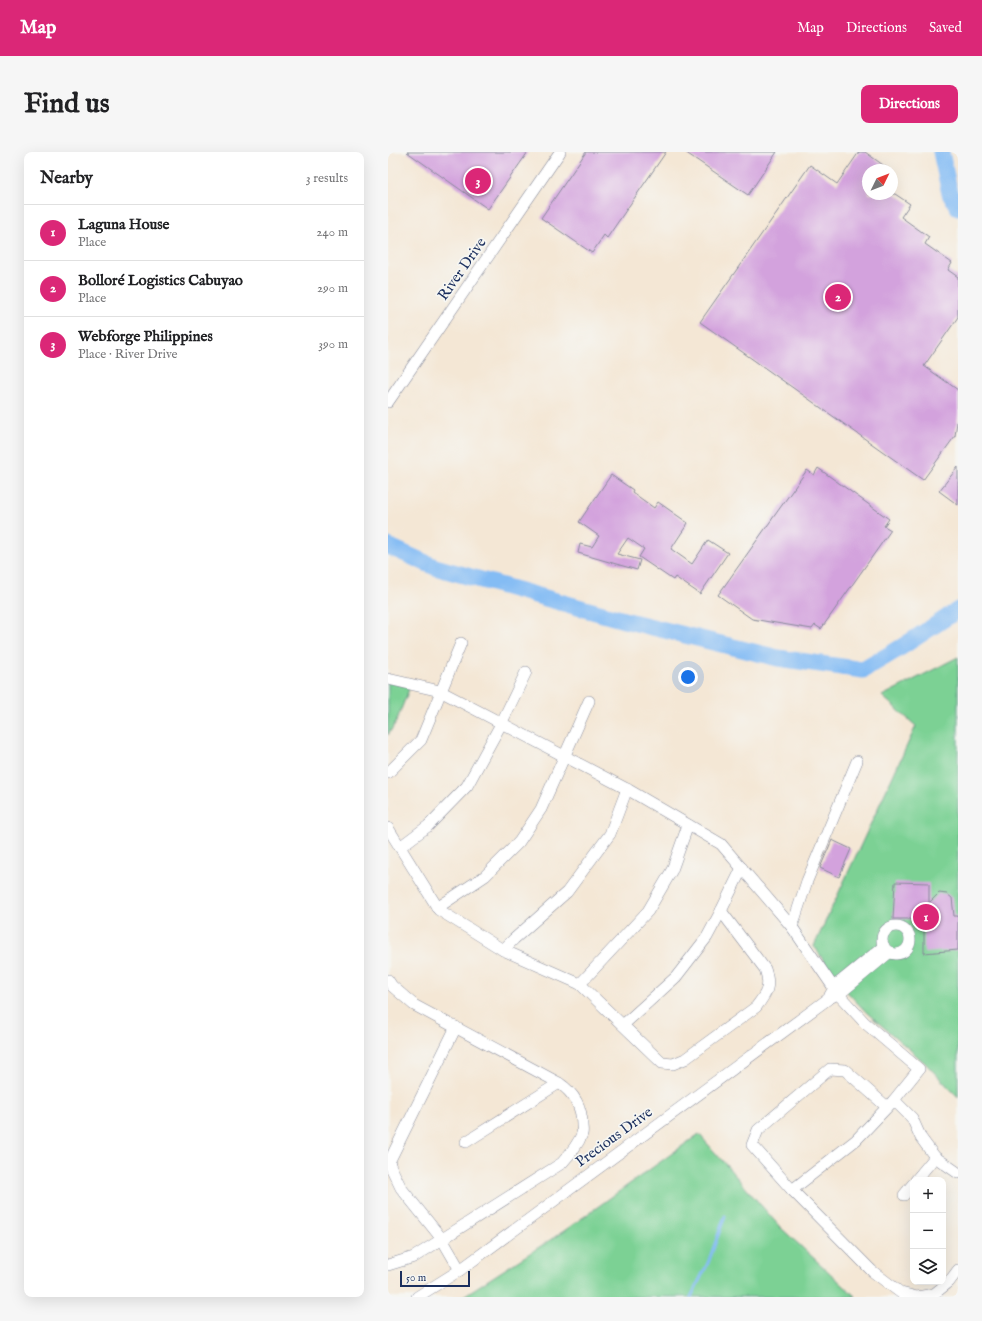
<!DOCTYPE html>
<meta charset="utf-8">
<style>
:root{--surface:#fff;--page:#f6f6f6;--text:#202124;--muted:#757577;--line:#e0e0e0;--accent:#db2777}
body{margin:0;font-family:"IM FELL English",serif;background:var(--page);color:var(--text)}
.controls{position:absolute;right:12px;bottom:12px;display:grid;overflow:hidden;border-radius:8px;box-shadow:0 4px 16px #0002}
.controls button{width:36px;height:36px;display:grid;place-items:center;padding:0;border:0;border-bottom:1px solid var(--line);background:var(--surface);color:var(--text);font:20px sans-serif}
.compass{position:absolute;left:474px;top:12px;width:36px;height:36px;border-radius:50%;background:var(--surface);box-shadow:0 4px 16px #0002;rotate:47deg}
.scale{position:absolute;left:12px;bottom:10px;width:70px;box-sizing:border-box;padding-left:4px;border:2px solid #1b2f5e;border-top:0;font-size:11px;line-height:14px;white-space:nowrap;color:#1b2f5e;-webkit-text-stroke:3px #f6f6f2;paint-order:stroke}
.you{position:absolute;left:300px;top:525px;width:14px;height:14px;margin:-10px;border:3px solid #fff;border-radius:50%;background:#1a73e8;box-shadow:0 0 0 6px #1a73e833}
.badge{display:grid;place-items:center;width:26px;height:26px;border-radius:50%;background:var(--accent);color:#fff;font-size:13px;font-weight:700}
.pin{position:absolute;translate:-50% -50%;border:2px solid #fff;box-shadow:0 1px 4px #0006}
.list{margin:0;padding:0;list-style:none}
h2{display:flex;justify-content:space-between;align-items:center;height:52px;margin:0;padding:0 16px;font-size:17px}
h2 small{font-size:13px;font-weight:400;color:var(--muted)}
.list li{display:grid;grid-template-columns:26px 1fr auto;gap:12px;align-items:center;box-sizing:border-box;height:56px;padding:0 16px;border-top:1px solid var(--line)}
.list b{display:block;font-size:15px;white-space:nowrap}
.list p{margin:0;font-size:13px;white-space:nowrap;color:var(--muted)}
.list em{font-size:13px;font-style:normal;color:var(--muted)}
.icon{flex:none;width:22px;height:22px;fill:none;stroke:currentColor;stroke-width:2;stroke-linecap:round;stroke-linejoin:round}
.map{position:relative;flex:none;width:570px;height:1145px;overflow:hidden;border-radius:8px}
header{display:flex;align-items:center;gap:24px;box-sizing:border-box;height:56px;padding:0 20px;background:var(--accent);color:#fff}
header strong{font-size:19px}
nav{display:flex;gap:22px;margin-inline-start:auto;font-size:14px}
.intro{display:flex;align-items:center;justify-content:space-between;box-sizing:border-box;height:96px;padding:0 24px}
h1{margin:0;font-size:28px}
.button{padding:10px 18px;border-radius:8px;background:var(--accent);color:#fff;font-size:14px;font-weight:700}
main{display:flex;gap:24px;padding:0 24px}
aside{flex:1;background:var(--surface);border-radius:8px;box-shadow:0 4px 16px #0002}
.map>svg:first-child{display:block}
.green{fill:#7cd194;stroke:#4c8079}
.lines{fill:none;stroke-linecap:round;stroke-linejoin:round}
.stream{stroke:#84bcf4;stroke-width:3}
.river{stroke:#84bcf4;stroke-width:17}
.building{fill:#d3a2dd}
.street-casing{stroke:#888b9a;stroke-width:12}
.street{stroke:#fff;stroke-width:11}
.labels{text-anchor:middle;dominant-baseline:central;stroke-width:3.5;stroke-linejoin:round;paint-order:stroke}
.street-label{font-size:15px;fill:#1b2f5e;stroke:#f6f6f2}
</style>
<header>
<strong>Map</strong>
<nav><a>Map</a><a>Directions</a><a>Saved</a></nav>
</header>
<div class="intro"><h1>Find us</h1><a class="button">Directions</a></div>
<main>
<aside>
<h2>Nearby<small>3 results</small></h2>
<ul class="list">
<li><span class="badge">1</span><div><b>Laguna House</b><p>Place</p></div><em>240 m</em></li>
<li><span class="badge">2</span><div><b>Bolloré Logistics Cabuyao</b><p>Place</p></div><em>290 m</em></li>
<li><span class="badge">3</span><div><b>Webforge Philippines</b><p>Place · River Drive</p></div><em>390 m</em></li>
</ul>
</aside>
<div class="map">
<svg width="570" height="1145" viewBox="0 0 570 1145">
<rect width="100%" height="100%" fill="#f6f6f2"/>
<filter id="ink" filterUnits="userSpaceOnUse"><feTurbulence type="fractalNoise" baseFrequency=".025" numOctaves="2"/><feDisplacementMap in="SourceGraphic" scale="8" xChannelSelector="R" yChannelSelector="G"/><feConvolveMatrix kernelMatrix="1 2 1 2 8 2 1 2 1" color-interpolation-filters="sRGB"/></filter>
<filter id="wash" filterUnits="userSpaceOnUse"><feTurbulence type="fractalNoise" baseFrequency=".012" numOctaves="4" result="noise"/><feDisplacementMap in="SourceGraphic" scale="16" xChannelSelector="R" yChannelSelector="G"/><feGaussianBlur stdDeviation="0.9" result="paint"/><feColorMatrix in="noise" values="0 0 0 0 0 0 0 0 0 0 0 0 0 0 0 0 0 1.4 0 .05"/><feComposite in="paint" operator="in"/></filter>
<g filter="url(#wash)">
<rect width="100%" height="100%" fill="#f4e7d5"/>
<g class="green">
<path d="M570,505V945L536,910L478,860L449,829L426,794L528,574L494,544Z"/>
<path d="M0,530L22,535L8,570L0,583Z"/>
<path d="M311,982L392,1075L468,1145H74L176,1079Z"/>
</g>
<g class="lines">
<path class="stream" d="M303,1145L320,1111L337,1064"/>
<g class="river">
<path d="M553,0L562,42L570,55"/>
<path d="M0,394L47,415L236,468L390,506L475,518L512,496L570,458"/>
</g>
</g>
<g id="blocks">
<g class="building">
<path d="M19,0H140L100,57Z"/>
<path d="M198,0H278L219,86L216,83L204,101L153,66Z"/>
<path d="M297,0H389L360,43Z"/>
<path d="M471,0H477L502,18H480V42H507L522,52L513,65L541,85L537,92L564,111L560,118L570,125V165L536,214L570,238V263L567,284L535,328L312,170L422,13L449,32Z"/>
<path d="M570,315V353L551,339Z"/>
<path d="M430,316L501,367L496,374L503,378L433,477L427,473L424,477L364,467L330,443L419,318L426,323Z"/>
<path d="M223,323L245,338L244,340L266,356L270,350L300,371L283,397L304,412L320,388L340,401L312,442L287,425L285,428L251,405L256,397L240,386L229,402L252,408L249,418L190,401L192,392L204,395L211,384L191,370Z"/>
<path d="M444,688L463,697L451,725L432,716Z"/>
<path d="M507,730L541,731V751L551,741L559,742L564,746L566,764H570V798L536,801V780L524,767H505Z"/>
</g>
</g>
</g>
<g filter="url(#ink)">
<use href="#blocks" fill-opacity="0" stroke="#888b9a" stroke-width="1"/>
<g class="lines">
<g class="street-casing">
<g id="street">
<path d="M0,250L172,0"/>
<path d="M0,527L52,539L239,637L333,692L404,775L450,842L477,871L531,917L506,948L524,966L533,986L547,1005L570,1021"/>
<path d="M0,621L33,588L73,491"/>
<path d="M300,673L284,718L260,759L192,832L274,911L285,912L297,907L368,855C379,841 383,834 377,817L333,759"/>
<path d="M0,676L51,758L115,798"/>
<path d="M12,695L40,674L79,634L113,572L138,520"/>
<path d="M49,756L97,724L131,690L153,657L201,549"/>
<circle cx="508" cy="788" r="14"/>
<path d="M404,775L419,729L469,609"/>
<path d="M0,828L4,834L26,853L171,931C186,941 194,955 194,973C194,976 195,979 194,982C190,993 182,1002 174,1011L26,1105L0,1113"/>
<path d="M192,832L115,798L126,787L179,740L222,682L239,637"/>
<path d="M442,843L448,833L496,794"/>
<path d="M235,873L288,825L319,785L333,759L354,716"/>
<path d="M506,948L468,988L404,1038L484,1119L513,1141L529,1145L546,1142L561,1130L570,1118"/>
<path d="M78,990L171,931"/>
<path d="M0,1009L13,1036L54,1087L72,1118"/>
<path d="M1,1010L68,875"/>
<path d="M528,1028L547,1005"/>
<path d="M404,1038L364,993L370,978L442,917L457,918L499,955"/>
<path d="M516,1043L525,1032"/>
<path d="M29,1145L72,1118L440,847L455,839L502,800"/>
</g>
</g>
<use href="#street" class="street"/>
</g>
</g>
<g class="labels">
<g class="street-label">
<text transform="translate(74 117) rotate(-55)">River Drive</text>
<text transform="translate(226 985) rotate(-36)">Precious Drive</text>
</g>
</g>
</svg>
<div class="controls">
<button>+</button>
<button>−</button>
<button><svg class="icon" aria-label="layers" viewBox="0 0 24 24"><path d="M12 4l9 5-9 5-9-5zM3 14l9 5 9-5"/></svg></button>
</div>
<svg class="compass" viewBox="-18 -18 36 36"><path d="M0-13l5 13h-10z" fill="#e53935"/><path d="M0 13l5-13h-10z" fill="#757577"/></svg>
<div class="scale">50 m</div>
<div class="you"></div>
<div class="pin badge" style="left:538px;top:765px">1</div>
<div class="pin badge" style="left:450px;top:145px">2</div>
<div class="pin badge" style="left:90px;top:29px">3</div>
</div>
</main>
